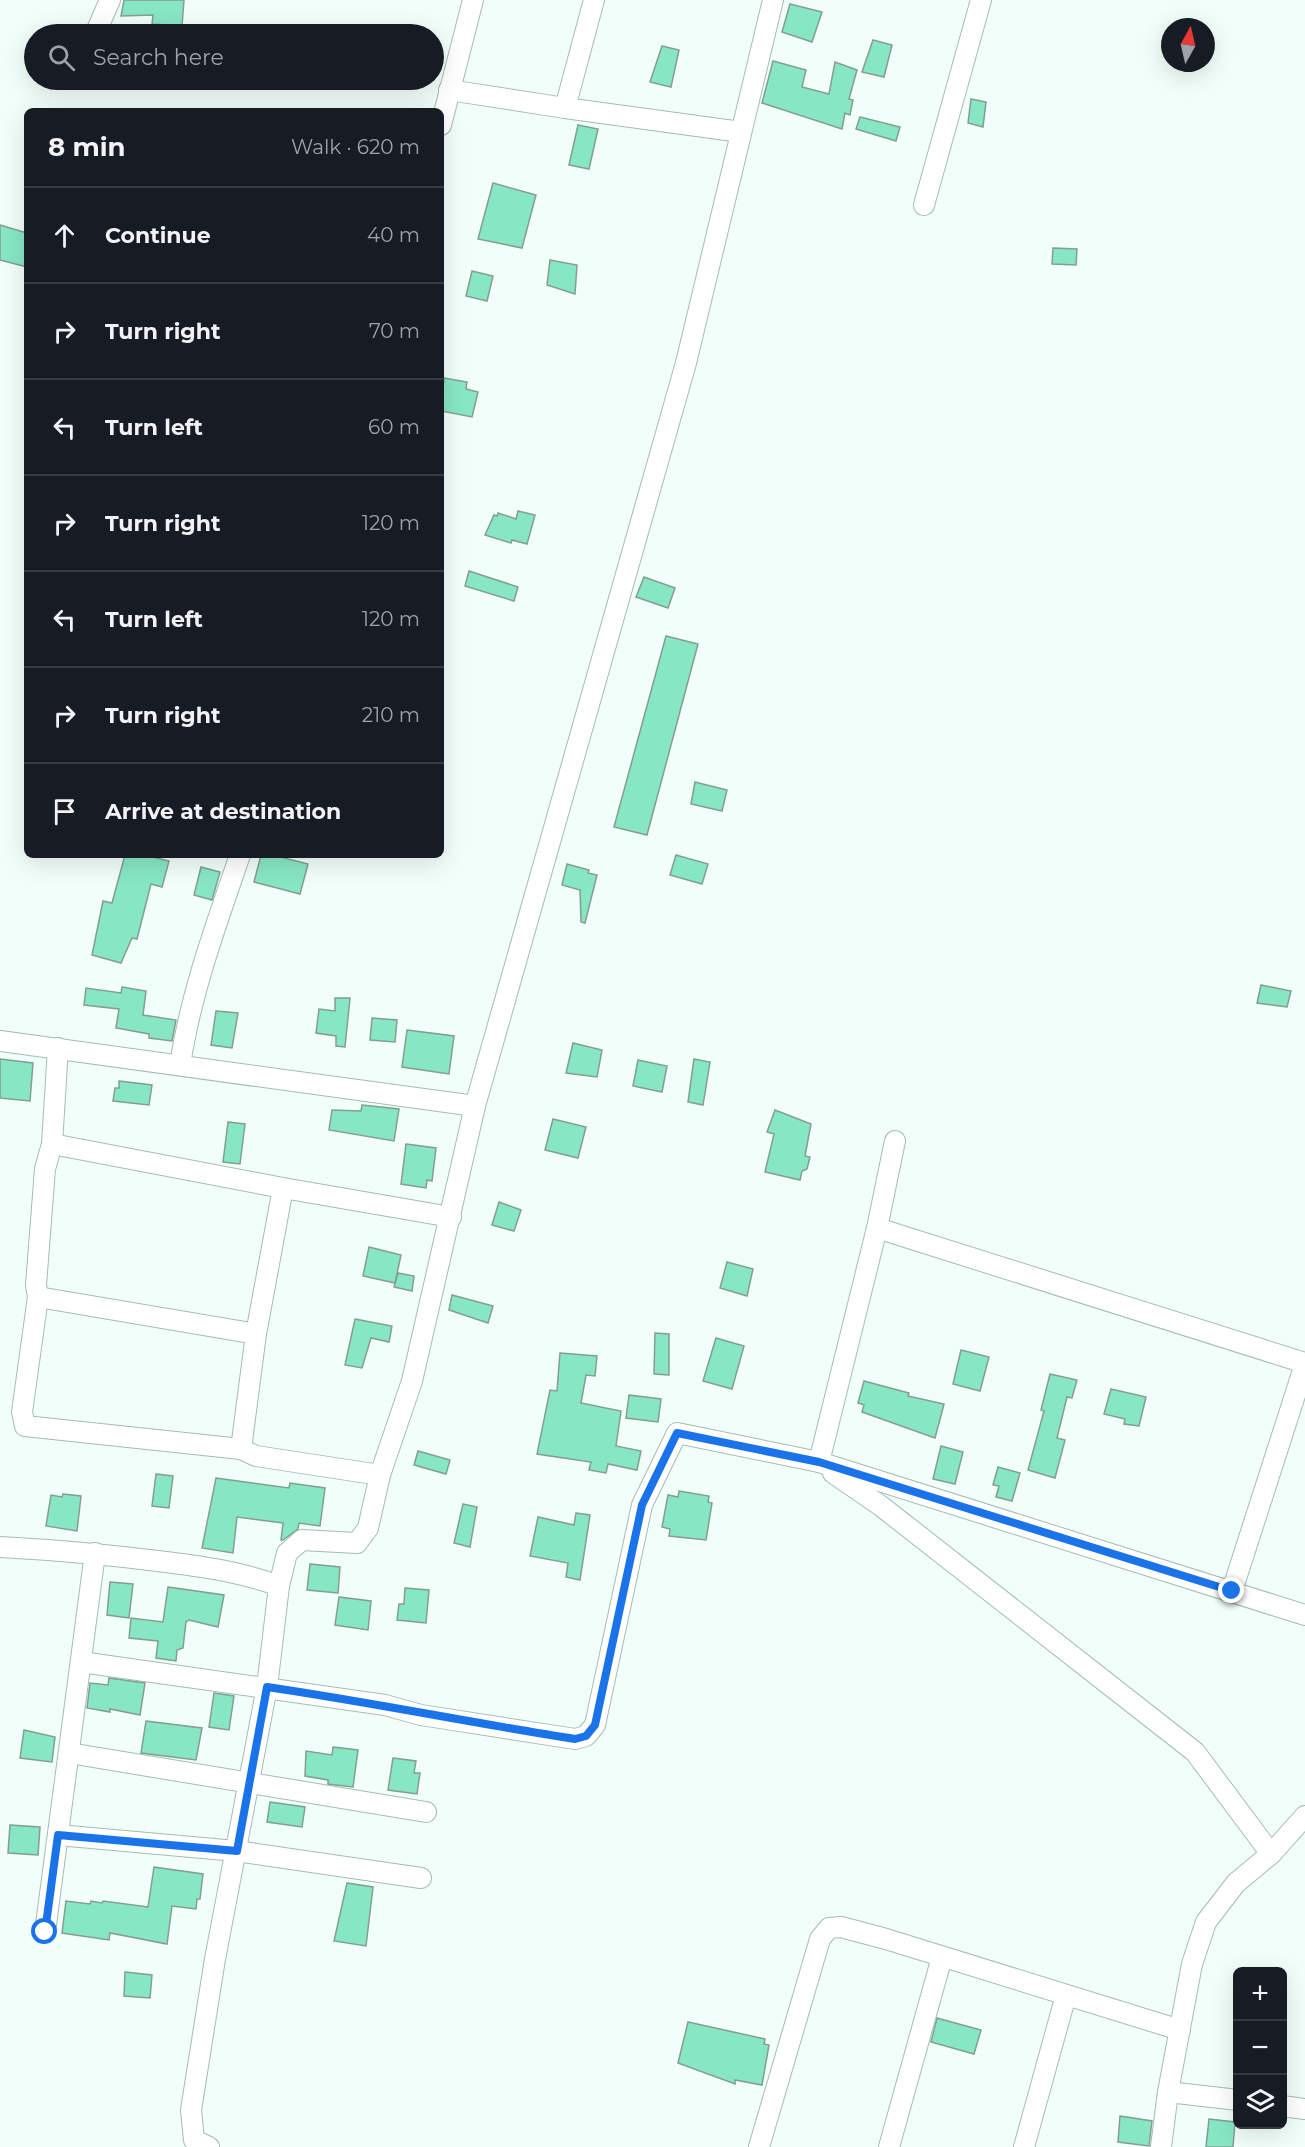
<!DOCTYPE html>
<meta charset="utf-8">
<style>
:root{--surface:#171b24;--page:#20242c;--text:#f1f3f6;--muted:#9ea1a6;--line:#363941}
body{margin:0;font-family:Montserrat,sans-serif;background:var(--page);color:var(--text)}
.controls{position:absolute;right:18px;bottom:18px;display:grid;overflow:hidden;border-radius:9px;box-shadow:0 6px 24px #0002}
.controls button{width:54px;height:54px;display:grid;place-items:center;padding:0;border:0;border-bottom:2px solid var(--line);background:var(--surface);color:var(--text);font:30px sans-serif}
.compass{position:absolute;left:1161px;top:18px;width:54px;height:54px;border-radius:50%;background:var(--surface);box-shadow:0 6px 24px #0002;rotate:8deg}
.stop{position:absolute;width:18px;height:18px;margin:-14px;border:4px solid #1a73e8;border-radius:50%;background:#fff}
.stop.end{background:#1a73e8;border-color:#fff;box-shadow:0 2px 6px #0008}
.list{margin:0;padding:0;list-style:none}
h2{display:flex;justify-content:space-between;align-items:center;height:78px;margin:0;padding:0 24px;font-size:26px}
h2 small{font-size:20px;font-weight:400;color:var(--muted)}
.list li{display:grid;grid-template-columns:39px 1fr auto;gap:18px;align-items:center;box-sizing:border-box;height:96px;padding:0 24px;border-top:2px solid var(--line)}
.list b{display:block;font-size:22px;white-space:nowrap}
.list em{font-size:20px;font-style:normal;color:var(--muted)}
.icon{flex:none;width:33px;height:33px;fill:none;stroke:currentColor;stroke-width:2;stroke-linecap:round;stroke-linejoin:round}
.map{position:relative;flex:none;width:1305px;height:2147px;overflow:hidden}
.search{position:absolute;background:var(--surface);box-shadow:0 6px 24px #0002;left:24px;top:24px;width:420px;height:66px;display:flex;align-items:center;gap:15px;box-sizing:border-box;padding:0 21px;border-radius:33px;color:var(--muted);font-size:22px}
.panel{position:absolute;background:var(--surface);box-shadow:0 6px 24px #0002;left:24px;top:108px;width:420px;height:750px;border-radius:9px}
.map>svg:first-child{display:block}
.building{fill:#87e7c3;stroke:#839e92;stroke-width:1.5}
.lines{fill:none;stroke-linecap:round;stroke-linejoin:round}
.street-casing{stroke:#a2beb2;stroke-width:22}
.street{stroke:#fff;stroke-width:20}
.route{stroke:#1a73e8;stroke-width:8}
</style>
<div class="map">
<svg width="1305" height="2147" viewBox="0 0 1305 2147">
<rect width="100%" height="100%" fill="#f2fef9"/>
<g class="building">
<path d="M124,0H184L182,26L152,24L153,15L121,16Z"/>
<path d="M790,4L822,12L812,42L782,32Z"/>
<path d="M873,40L892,45L884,77L862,72Z"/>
<path d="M662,46L679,50L671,87L650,82Z"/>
<path d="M773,61L806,70L802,87L829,94L835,62L857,70L849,99L853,100L850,115L845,113L842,129L762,103Z"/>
<path d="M971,99L986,102L983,127L968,123Z"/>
<path d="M860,117L900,127L896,141L856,129Z"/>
<path d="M578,125L598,129L589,169L569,165Z"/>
<path d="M493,183L536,195L522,248L478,239Z"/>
<path d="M0,225L27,233V267L0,260Z"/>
<path d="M1053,248L1077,249L1076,265L1052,264Z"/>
<path d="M550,260L577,265L575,294L547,285Z"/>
<path d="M472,271L493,276L487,301L466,296Z"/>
<path d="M444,378L467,382L466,389L478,392L472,417L441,411Z"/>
<path d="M518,511L535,515L527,544L512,540L511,543L485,535L494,515L497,516L498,513L516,519Z"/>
<path d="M469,571L518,587L514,601L465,586Z"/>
<path d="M644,577L675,588L668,608L636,597Z"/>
<path d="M666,636L698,644L647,835L614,827Z"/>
<path d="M695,782L727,790L722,811L691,804Z"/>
<path d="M125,855H145L169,861L162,887L151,884L137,939L132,938L121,963L92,955L103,901L112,903Z"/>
<path d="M261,855H273L308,864L300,894L254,882Z"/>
<path d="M676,855L708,864L702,884L670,875Z"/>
<path d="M567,864L589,870L588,873L597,875L585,923L581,922L580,890L562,885Z"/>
<path d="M201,867L220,872L212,900L194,895Z"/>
<path d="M1261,985L1291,991L1287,1007L1257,1003Z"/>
<path d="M122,987L146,991L143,1015L176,1020L172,1041L149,1038V1034L116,1028L119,1009L84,1005L86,988L121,993Z"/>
<path d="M335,998H350L345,1047L336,1046V1036L316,1033L319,1009L335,1011Z"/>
<path d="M216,1011L238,1013L232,1048L211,1045Z"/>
<path d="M372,1018L397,1020L395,1042L370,1040Z"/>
<path d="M407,1030L454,1036L449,1074L402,1067Z"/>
<path d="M573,1043L602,1050L597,1077L566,1073Z"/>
<path d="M0,1059L33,1063L30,1101L0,1098Z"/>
<path d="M694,1059L710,1062L703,1105L688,1102Z"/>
<path d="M638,1060L667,1066L662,1092L633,1086Z"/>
<path d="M119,1081L152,1085L149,1105L113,1101L115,1088H119Z"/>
<path d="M362,1105L399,1109L394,1141L329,1130L332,1110L361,1111Z"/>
<path d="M775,1110L811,1124L805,1156L810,1157L807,1169L802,1171L800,1180L765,1172L774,1134L767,1132Z"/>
<path d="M553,1119L586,1127L578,1158L545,1150Z"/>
<path d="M228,1122L245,1124L240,1164L223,1162Z"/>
<path d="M406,1144L436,1148L432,1181L427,1180L426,1188L401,1184Z"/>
<path d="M499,1202L521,1210L514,1231L492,1225Z"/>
<path d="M369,1247L401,1255L395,1283L363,1276Z"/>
<path d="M727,1262L753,1269L747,1296L720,1288Z"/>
<path d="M398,1273L414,1276L412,1291L394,1287Z"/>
<path d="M452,1295L493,1306L488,1323L449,1310Z"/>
<path d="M355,1319L392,1326L389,1342L371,1338L362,1368L345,1365Z"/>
<path d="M655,1333L669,1334V1375L654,1374Z"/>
<path d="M716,1338L744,1346L732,1389L703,1381Z"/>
<path d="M961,1350L989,1357L980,1391L953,1384Z"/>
<path d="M560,1353L597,1356L595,1376L586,1375L581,1403L621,1411L616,1446L641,1451L637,1470L608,1464L606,1473L589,1470L591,1462L537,1454L550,1390L557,1391Z"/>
<path d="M1050,1374L1077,1380L1072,1398L1067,1397L1057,1438L1065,1440L1055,1478L1028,1470L1044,1411L1041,1410Z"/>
<path d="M864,1381L909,1393L908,1396L944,1404L935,1438L862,1412L864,1405L858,1403Z"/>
<path d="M1111,1389L1146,1397L1139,1426L1124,1424L1125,1419L1104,1414Z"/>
<path d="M629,1395L661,1399L658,1422L626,1418Z"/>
<path d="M941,1446L963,1452L955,1484L933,1479Z"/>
<path d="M418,1451L450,1460L446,1474L414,1465Z"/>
<path d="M998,1467L1020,1473L1012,1501L996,1497L999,1486L993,1485Z"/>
<path d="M156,1474L173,1476L169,1508L152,1506Z"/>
<path d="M216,1478L289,1488L290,1483L325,1488L320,1526L299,1523L298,1529L283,1540H281L283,1523L237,1517L233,1553L202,1548Z"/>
<path d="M679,1491L709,1496L708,1502L712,1503L706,1540L669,1536L670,1529L662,1527L668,1495L678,1497Z"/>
<path d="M63,1494L81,1496L77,1531L46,1526L51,1495L62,1497Z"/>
<path d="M463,1504L477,1507L470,1547L454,1543Z"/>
<path d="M576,1513L590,1515L580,1580L566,1577L568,1563L530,1556L538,1517L574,1525Z"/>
<path d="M310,1564L340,1567L338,1593L307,1590Z"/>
<path d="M110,1582L133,1584L129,1618L107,1615Z"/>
<path d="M168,1587L224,1595L218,1627L189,1620L186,1622L183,1648L177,1650L176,1661L156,1658L158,1641L129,1638L131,1618L163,1622Z"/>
<path d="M405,1588L429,1590L426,1623L397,1620L399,1604H404Z"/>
<path d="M339,1597L371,1601L368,1630L335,1625Z"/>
<path d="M109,1678L145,1683L140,1715L110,1709V1712L87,1708L90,1683L108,1685Z"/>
<path d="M214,1693L234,1696L229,1730L209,1727Z"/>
<path d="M146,1721L202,1728L196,1760L141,1753Z"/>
<path d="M24,1730L55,1737L52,1762L20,1758Z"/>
<path d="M333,1747L358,1750L353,1787L328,1784V1780L305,1776L306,1751L332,1755Z"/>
<path d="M393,1758L416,1761L414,1773H420L417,1794L388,1790Z"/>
<path d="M270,1802L305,1807L302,1827L267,1822Z"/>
<path d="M10,1825L40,1827L38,1855L8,1853Z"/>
<path d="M154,1867L203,1874L200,1899H197L196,1909L172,1906L167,1944L110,1933L109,1940L62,1933L66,1901L90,1904L91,1901L102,1903L103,1901L148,1907Z"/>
<path d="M347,1883L373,1887L366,1946L334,1941Z"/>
<path d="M125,1972L152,1975L150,1998L124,1996Z"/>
<path d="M937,2018L981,2030L974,2054L931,2042Z"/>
<path d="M688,2022L765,2039L764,2044L769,2045L762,2085L735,2080V2084L678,2063Z"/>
<path d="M1120,2116L1152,2121L1149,2146L1118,2142Z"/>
<path d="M1209,2119L1235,2122L1233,2147H1206Z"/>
</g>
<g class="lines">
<g class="street-casing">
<g id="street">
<path d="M594,0L565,108L741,132"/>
<path d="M95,34L110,0"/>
<path d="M449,90L565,108"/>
<path d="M441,125L473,0"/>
<path d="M924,205L981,0"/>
<path d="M0,1041L475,1106"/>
<path d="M58,1048L52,1144L45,1169L36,1285L38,1297L22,1412L25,1426L241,1449L256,1456L380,1475"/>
<path d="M180,1065C191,992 216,925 240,855"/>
<path d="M52,1144L283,1188L451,1217"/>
<path d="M877,1228L1305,1363"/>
<path d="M38,1297L256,1334"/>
<path d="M241,1449L256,1334L283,1188"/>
<path d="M819,1462L877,1228L895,1141"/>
<path d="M833,1473L881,1506L1195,1752L1271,1854"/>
<path d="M0,1547C56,1550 111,1555 166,1562C205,1567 242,1572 279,1586"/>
<path d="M1232,1591L1305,1364"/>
<path d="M81,1662L385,1705L421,1715L575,1739L586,1736L595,1725L642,1505L677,1433L819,1462L1305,1615"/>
<path d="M69,1753L426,1812"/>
<path d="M58,1835L236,1851L421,1878"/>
<path d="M45,1932L95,1553"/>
<path d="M1168,2092L1238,2100"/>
<path d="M1282,2106L1305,2109"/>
<path d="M209,2147L194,2140L191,2110L215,1959L267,1687L279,1586L287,1553L302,1540L357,1543L368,1528L380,1475L412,1381L475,1106L686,363L773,0"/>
<path d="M759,2147L820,1939L829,1928L841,1927L886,1939L1180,2030"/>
<path d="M889,2147L942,1957"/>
<path d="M1024,2147L1066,1995"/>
<path d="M1161,2147L1168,2092L1192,1964L1206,1922L1236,1883L1271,1854L1305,1816"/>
</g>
</g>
<use href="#street" class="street"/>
</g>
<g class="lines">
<path class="route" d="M45,1932L58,1835L237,1851L267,1687C370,1702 472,1723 575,1739L586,1736L595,1725L642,1505L677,1433L819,1462L1232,1591"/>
</g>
</svg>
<div class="controls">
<button>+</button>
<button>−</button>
<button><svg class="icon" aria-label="layers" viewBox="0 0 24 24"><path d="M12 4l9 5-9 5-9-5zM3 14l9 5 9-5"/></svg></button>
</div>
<svg class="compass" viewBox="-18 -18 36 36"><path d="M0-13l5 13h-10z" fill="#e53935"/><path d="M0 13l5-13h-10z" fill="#9ea1a6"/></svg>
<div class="stop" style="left:45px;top:1932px"></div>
<div class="stop end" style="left:1232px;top:1591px"></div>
<div class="search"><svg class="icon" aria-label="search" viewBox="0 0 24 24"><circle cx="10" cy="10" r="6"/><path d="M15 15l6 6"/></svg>Search here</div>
<section class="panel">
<h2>8 min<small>Walk · 620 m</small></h2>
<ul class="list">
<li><svg class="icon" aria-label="ahead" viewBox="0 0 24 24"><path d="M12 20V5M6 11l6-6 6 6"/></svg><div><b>Continue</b></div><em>40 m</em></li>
<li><svg class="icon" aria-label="right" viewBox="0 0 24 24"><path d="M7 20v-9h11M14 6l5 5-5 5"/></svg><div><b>Turn right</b></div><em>70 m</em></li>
<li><svg class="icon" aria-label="left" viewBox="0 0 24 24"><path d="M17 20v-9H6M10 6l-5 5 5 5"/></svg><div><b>Turn left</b></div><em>60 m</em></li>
<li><svg class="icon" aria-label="right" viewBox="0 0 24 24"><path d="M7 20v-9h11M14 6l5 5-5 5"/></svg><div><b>Turn right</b></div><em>120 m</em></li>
<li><svg class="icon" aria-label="left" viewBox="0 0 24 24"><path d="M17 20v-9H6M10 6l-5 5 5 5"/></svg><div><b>Turn left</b></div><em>120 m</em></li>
<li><svg class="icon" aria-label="right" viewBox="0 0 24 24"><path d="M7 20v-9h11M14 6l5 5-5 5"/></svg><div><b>Turn right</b></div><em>210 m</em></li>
<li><svg class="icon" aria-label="arrive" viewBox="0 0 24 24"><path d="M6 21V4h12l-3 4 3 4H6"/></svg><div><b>Arrive at destination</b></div></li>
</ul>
</section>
</div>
